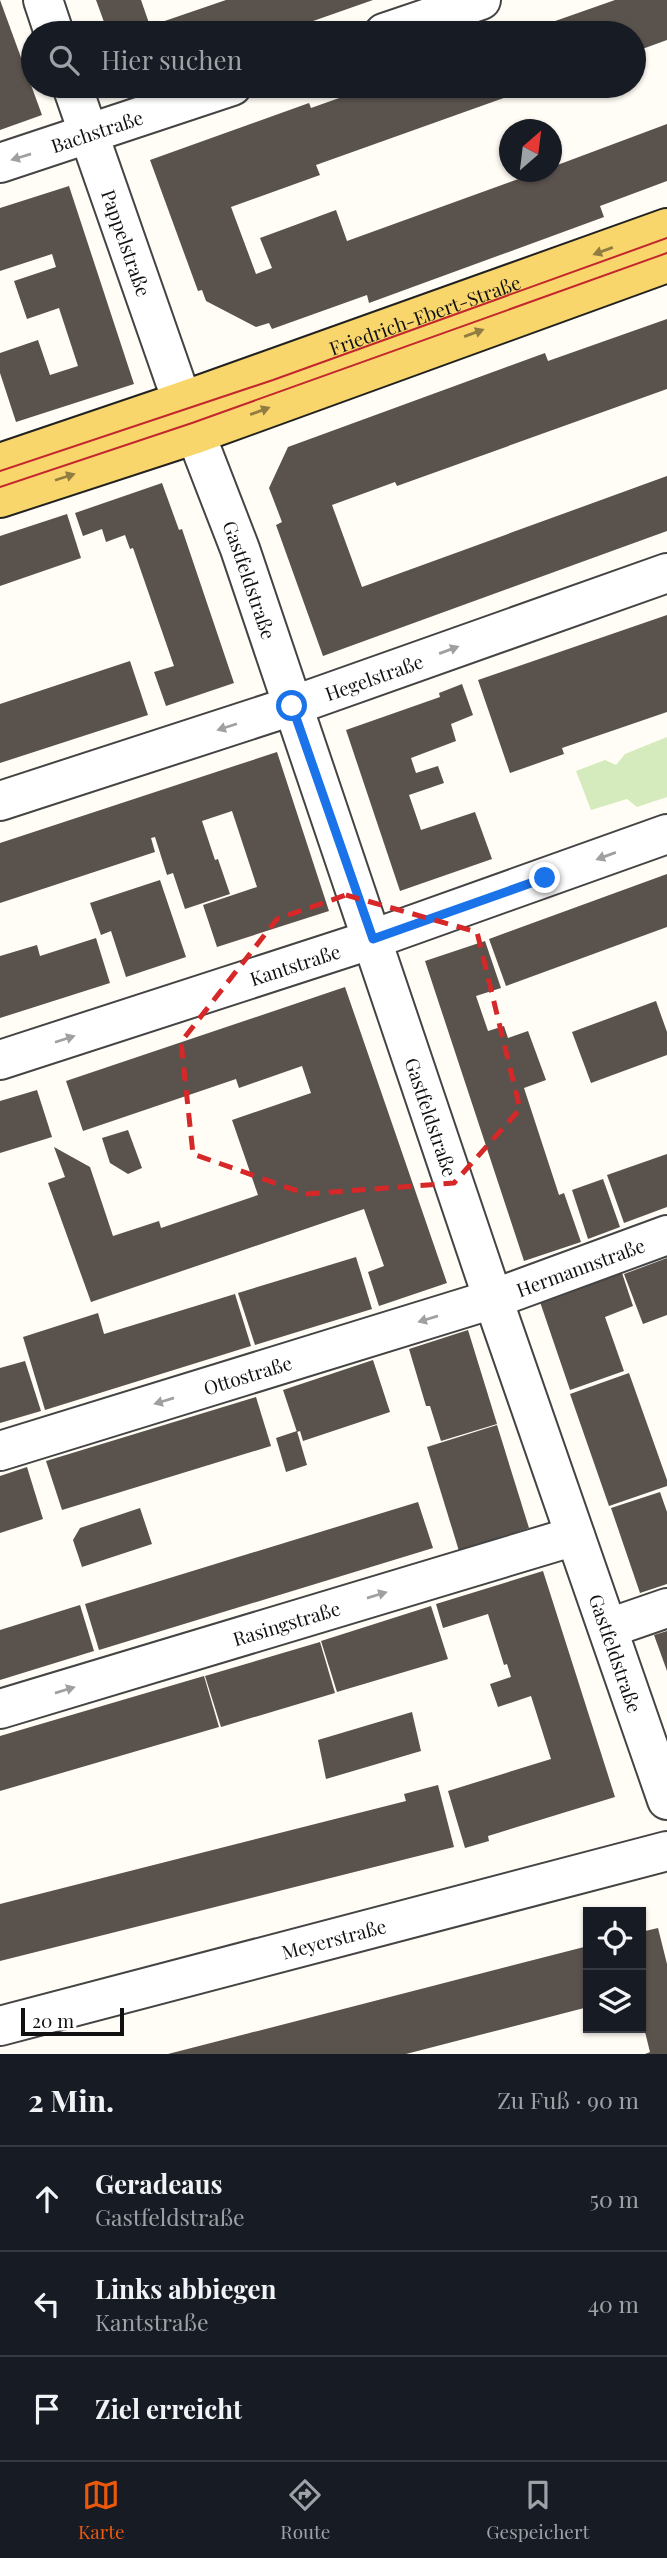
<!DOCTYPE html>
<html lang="de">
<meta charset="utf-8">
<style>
:root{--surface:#171b24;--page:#242831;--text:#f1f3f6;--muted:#9ea1a6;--line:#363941;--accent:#ea580c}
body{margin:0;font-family:"Playfair Display",serif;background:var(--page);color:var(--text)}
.controls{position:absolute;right:21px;bottom:21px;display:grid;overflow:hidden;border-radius:0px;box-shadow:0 2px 5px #0004}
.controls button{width:63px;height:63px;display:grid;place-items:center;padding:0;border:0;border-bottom:2px solid var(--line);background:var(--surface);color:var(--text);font:35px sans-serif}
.compass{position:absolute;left:499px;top:119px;width:63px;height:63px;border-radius:50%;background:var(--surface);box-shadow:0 2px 5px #0004;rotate:28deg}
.scale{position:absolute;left:21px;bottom:18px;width:103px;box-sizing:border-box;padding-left:7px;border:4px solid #111;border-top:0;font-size:19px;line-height:24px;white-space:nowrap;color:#111;-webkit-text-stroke:5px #fff;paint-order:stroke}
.stop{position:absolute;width:21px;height:21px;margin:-16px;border:5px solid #1a73e8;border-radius:50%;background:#fff}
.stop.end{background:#1a73e8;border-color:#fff;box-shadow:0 2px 7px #0008}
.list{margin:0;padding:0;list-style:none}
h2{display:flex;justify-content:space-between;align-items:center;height:91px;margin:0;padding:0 28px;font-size:30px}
h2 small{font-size:23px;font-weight:400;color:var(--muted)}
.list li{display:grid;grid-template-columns:46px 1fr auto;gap:21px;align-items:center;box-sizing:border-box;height:105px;padding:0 28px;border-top:2px solid var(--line)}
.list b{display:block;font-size:26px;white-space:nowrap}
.list p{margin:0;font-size:23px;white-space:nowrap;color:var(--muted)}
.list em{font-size:23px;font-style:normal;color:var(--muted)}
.icon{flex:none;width:38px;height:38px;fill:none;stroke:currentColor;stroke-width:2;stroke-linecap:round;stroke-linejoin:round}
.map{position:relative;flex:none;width:667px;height:2054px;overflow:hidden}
.search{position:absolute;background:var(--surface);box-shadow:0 2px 5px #0004;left:21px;right:21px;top:21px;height:77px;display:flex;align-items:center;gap:18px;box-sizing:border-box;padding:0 24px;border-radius:38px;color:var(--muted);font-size:26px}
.sheet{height:406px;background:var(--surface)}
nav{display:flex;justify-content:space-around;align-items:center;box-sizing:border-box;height:98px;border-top:2px solid var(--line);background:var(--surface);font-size:19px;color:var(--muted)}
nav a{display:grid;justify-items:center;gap:4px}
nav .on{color:var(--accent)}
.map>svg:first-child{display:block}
.green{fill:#d5ebbd}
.building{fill:#5a524d}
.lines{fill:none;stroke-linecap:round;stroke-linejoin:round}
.minor-casing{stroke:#444;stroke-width:42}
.major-casing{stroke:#222;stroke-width:42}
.minor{stroke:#fff;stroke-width:38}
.major{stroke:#f9d66b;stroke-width:38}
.tram{stroke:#c4262e;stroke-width:2}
.oneway{fill:#a0a0a0}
.oneway2{fill:#917d42}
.route{stroke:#1a73e8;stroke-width:9}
.marked{fill:none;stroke:#d62828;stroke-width:5;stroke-dasharray:14 9;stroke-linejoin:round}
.labels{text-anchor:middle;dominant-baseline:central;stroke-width:7;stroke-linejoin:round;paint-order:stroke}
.street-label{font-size:19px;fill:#111;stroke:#fff}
</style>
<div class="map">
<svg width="667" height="2054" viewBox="0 0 667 2054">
<rect width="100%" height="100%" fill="#fffdf5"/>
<path class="green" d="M667,737V797L637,807L627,799L591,810L576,771L605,760L616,765L625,754Z"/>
<g class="building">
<path d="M0,0L42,115L0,130Z"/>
<path d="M96,0H141L150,26L226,0H373L279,33H108Z"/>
<path d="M615,0H667V40L634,52V33H521Z"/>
<path d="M373,86H537L316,165L320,175L231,207L256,274L272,268L260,238L336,210L347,241L538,172H552V167L667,124V181L600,206L604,217L369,303L367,295L272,329L269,323L256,327L206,301L202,290L198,291L150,160L309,103L311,108Z"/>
<path d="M69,186L134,384L16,422L0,373V353L38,340L50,375L78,366L59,308L27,319L14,281L56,267L52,254L0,271V208Z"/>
<path d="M667,319V389L397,486L395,482L332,505L362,587L667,476V531L323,656L276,525L282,522L269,488L288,447L545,353L548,361Z"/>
<path d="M162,483L179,530L182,529L234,683L166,706L154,672L174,666L133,548L130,549L125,535L106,542L102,529L83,536L75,513Z"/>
<path d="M67,514L81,558L0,586V536Z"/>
<path d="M667,615V712L562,748L564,754L510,773L478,680Z"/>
<path d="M130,661L148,715L0,763V704Z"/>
<path d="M462,684L473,715L451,724L456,741L411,758L416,773L438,766L444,783L409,795L421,830L475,812L492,859L400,891L346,730L440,697L439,693Z"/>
<path d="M277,752L329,911L217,947L203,905L257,887L232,811L202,821L215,860L218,859L230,894L185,909L173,873L167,875L155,837L151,838L155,852L0,903V843Z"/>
<path d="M667,874V927L506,986L489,939Z"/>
<path d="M160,880L186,957L126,977L111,931L101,935L90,903Z"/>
<path d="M96,938L110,983L0,1018V956L37,945L40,956Z"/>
<path d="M485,941L501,988L476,996L488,1031L504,1026L508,1038L528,1031L546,1080L524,1088L559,1195L564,1193L581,1242L524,1261L425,961Z"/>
<path d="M345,987L447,1283L379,1306L368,1272L384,1266L364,1209L91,1302L48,1183L65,1177L54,1147L90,1167L113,1236L159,1221L161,1228L258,1195L232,1120L311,1093L302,1066L239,1088L236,1079L83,1131L66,1081Z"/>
<path d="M656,1001L667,1032V1055L591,1083L572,1032Z"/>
<path d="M37,1090L52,1137L0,1153V1101Z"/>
<path d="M128,1130L142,1168L128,1174L110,1163L102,1138Z"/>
<path d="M667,1154V1207L624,1223L607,1175Z"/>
<path d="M603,1179L620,1227L588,1239L572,1190Z"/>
<path d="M356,1257L372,1309L255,1345L238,1293Z"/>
<path d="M667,1258V1315L643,1324L624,1274Z"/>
<path d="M622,1273L633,1306L605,1317L624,1371L570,1390L540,1302Z"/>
<path d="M235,1294L251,1346L45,1410L23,1337L98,1313L104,1334Z"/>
<path d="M468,1330L497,1424L441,1441L430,1406H426L409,1349Z"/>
<path d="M373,1360L390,1412L303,1441L300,1431L297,1432L283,1390Z"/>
<path d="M25,1361L41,1411L0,1423V1368Z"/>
<path d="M629,1373L667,1480V1486L609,1506L570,1394Z"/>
<path d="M256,1397L271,1446L62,1510L46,1461Z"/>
<path d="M497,1425L529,1528L459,1551L427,1447Z"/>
<path d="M297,1431L307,1465L286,1472L276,1438Z"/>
<path d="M27,1467L43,1519L0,1533V1476Z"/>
<path d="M660,1492L667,1512V1584L640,1593L611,1508Z"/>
<path d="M418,1502L433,1548L99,1650L85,1604Z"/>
<path d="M140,1508L152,1544L82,1567L73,1540L80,1528Z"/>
<path d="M543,1571L615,1797L488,1836L489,1841L465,1848L448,1791L551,1759L531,1696L498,1707L490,1684L511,1677L507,1664L504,1665L488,1614L443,1628L436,1604Z"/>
<path d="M80,1605L94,1651L0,1680V1630Z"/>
<path d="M431,1606L448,1659L337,1692L321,1641Z"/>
<path d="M667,1631V1671L654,1635Z"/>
<path d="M320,1642L335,1693L221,1727L205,1676Z"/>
<path d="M204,1676L219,1727L0,1791V1736Z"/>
<path d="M412,1712L421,1751L326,1779L318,1740Z"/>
<path d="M438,1785L454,1847L0,1961V1904L406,1801L404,1794Z"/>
<path d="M658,1928L667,1964V2054H645L650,2052L641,2016V1932Z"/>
<path d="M588,1946V2007L406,2054H168Z"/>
</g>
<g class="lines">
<g class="minor-casing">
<g id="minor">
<path d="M43,0L54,33"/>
<path d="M384,33L481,0"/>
<path id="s1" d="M72,86L175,381L240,549L493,1299L667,1800"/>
<path id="s2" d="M0,163L232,86"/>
<path id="s3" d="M0,801L292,706L667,573"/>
<path id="s4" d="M0,1060L373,939L667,834"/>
<path id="s5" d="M0,1451L493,1299L667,1235"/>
<path d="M609,1628L667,1608"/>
<path id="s6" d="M0,1709L575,1536"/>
<path id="s7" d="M0,2026L667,1851"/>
</g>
</g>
<g class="major-casing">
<g id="major">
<path id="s8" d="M0,463L183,401L667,228"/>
<path d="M0,498L196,434L667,263"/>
</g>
</g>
<use href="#minor" class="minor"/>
<use href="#major" class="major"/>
<g class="tram">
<path d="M0,471L273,380L667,238"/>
<path d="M0,487L192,423L667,253"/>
</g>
</g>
<defs><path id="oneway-solid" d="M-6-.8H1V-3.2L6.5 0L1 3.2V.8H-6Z" transform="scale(1.75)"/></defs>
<g class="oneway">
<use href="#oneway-solid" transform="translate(21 157) rotate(163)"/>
<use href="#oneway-solid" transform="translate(449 650) rotate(-20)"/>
<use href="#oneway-solid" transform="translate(227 727) rotate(162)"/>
<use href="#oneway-solid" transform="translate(606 856) rotate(160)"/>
<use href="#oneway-solid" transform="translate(65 1039) rotate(-18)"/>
<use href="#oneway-solid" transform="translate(428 1319) rotate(163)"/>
<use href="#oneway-solid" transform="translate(164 1401) rotate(163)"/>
<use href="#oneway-solid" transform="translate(377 1595) rotate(-17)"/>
<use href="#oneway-solid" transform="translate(65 1690) rotate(-17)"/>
</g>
<g class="oneway2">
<use href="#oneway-solid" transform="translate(603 251) rotate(160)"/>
<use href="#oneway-solid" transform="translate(474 333) rotate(-20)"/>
<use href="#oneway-solid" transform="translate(260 411) rotate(-20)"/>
<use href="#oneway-solid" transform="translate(65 477) rotate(-18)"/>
</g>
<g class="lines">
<path class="route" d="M292,706L373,939L545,878"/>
</g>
<path class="marked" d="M346,895L477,932L520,1109L454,1183L306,1194L193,1154L181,1042L277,919Z"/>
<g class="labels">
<g class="street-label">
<text stroke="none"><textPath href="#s2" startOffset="102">Bachstraße</textPath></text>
<text stroke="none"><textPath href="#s1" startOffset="166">Pappelstraße</textPath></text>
<text stroke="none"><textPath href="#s8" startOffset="450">Friedrich-Ebert-Straße</textPath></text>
<text stroke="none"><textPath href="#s1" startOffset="525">Gastfeldstraße</textPath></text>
<text stroke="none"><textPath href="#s3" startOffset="394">Hegelstraße</textPath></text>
<text stroke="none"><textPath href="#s4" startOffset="310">Kantstraße</textPath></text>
<text stroke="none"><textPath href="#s1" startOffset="1092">Gastfeldstraße</textPath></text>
<text stroke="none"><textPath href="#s5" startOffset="609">Hermannstraße</textPath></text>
<text stroke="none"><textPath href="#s5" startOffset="259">Ottostraße</textPath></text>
<text stroke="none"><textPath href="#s6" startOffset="299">Rasingstraße</textPath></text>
<text stroke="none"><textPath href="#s1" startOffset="1659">Gastfeldstraße</textPath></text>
<text stroke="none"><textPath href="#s7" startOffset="345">Meyerstraße</textPath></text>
</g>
</g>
</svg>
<div class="controls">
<button><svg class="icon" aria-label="locate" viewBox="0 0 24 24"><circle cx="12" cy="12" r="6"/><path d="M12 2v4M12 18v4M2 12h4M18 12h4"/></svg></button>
<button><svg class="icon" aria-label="layers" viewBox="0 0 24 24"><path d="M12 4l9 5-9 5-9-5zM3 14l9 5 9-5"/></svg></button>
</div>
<svg class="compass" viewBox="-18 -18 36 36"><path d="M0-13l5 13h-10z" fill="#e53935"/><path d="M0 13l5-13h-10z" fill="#9ea1a6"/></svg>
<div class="scale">20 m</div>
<div class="stop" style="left:292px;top:706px"></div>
<div class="stop end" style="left:545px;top:878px"></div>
<div class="search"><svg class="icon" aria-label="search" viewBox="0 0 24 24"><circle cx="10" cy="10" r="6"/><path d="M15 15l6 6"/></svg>Hier suchen</div>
</div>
<section class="sheet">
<h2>2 Min.<small>Zu Fuß · 90 m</small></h2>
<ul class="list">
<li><svg class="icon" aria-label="ahead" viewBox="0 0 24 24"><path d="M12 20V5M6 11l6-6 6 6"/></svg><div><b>Geradeaus</b><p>Gastfeldstraße</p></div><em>50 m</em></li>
<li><svg class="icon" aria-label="left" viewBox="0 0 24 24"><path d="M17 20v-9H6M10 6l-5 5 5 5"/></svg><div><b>Links abbiegen</b><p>Kantstraße</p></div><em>40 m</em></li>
<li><svg class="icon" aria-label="arrive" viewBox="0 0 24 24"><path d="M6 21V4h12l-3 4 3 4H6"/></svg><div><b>Ziel erreicht</b></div></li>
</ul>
</section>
<nav>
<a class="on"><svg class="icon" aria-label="map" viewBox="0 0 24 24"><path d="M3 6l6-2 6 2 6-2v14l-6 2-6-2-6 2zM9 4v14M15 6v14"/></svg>Karte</a>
<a><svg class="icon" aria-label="directions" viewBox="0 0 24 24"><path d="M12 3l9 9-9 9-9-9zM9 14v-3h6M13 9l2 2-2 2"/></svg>Route</a>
<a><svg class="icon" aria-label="saved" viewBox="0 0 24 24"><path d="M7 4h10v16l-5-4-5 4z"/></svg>Gespeichert</a>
</nav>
